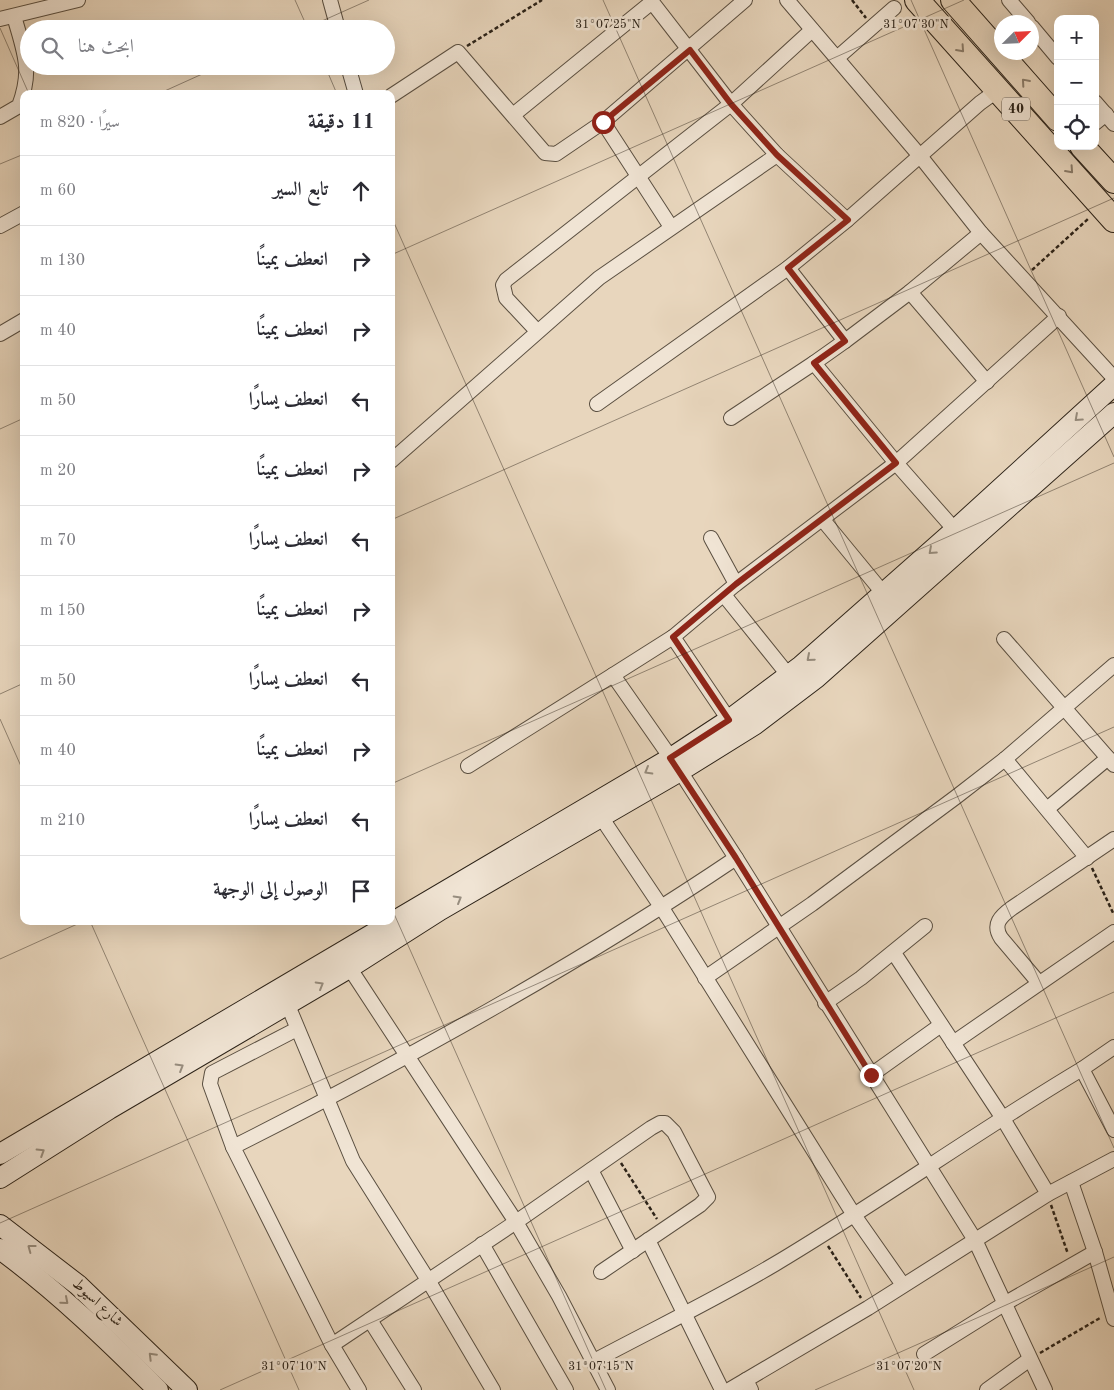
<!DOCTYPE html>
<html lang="ar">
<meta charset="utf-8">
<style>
:root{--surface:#fff;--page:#f2f2f3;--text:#2b2b33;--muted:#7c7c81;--line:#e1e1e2}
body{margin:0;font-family:"Old Standard TT",Amiri,serif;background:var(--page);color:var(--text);direction:rtl}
.controls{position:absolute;right:15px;top:15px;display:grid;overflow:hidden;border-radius:10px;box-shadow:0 5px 20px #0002}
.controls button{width:45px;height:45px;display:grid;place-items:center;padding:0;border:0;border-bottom:1px solid var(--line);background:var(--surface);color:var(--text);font:25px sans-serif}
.compass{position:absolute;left:994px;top:15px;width:45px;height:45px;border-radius:50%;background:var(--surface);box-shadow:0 5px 20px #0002;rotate:66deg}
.stop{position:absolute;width:15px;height:15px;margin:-11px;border:4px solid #8f2418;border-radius:50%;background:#fff}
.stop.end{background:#8f2418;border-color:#fff;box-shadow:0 1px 5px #0008}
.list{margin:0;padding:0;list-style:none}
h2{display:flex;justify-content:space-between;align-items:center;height:65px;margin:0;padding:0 20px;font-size:21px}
h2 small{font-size:16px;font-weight:400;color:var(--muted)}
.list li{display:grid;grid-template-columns:32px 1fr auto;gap:15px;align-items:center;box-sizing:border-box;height:70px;padding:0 20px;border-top:1px solid var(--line)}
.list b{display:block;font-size:19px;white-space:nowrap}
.list em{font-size:16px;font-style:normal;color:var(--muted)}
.icon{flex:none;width:28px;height:28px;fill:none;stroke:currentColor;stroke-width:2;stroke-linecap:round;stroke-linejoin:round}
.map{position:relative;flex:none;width:1114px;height:1390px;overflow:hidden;direction:ltr}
.search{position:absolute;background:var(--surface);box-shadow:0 5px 20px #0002;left:20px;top:20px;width:375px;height:55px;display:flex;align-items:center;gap:12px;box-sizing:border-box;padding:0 18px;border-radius:28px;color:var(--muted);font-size:19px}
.panel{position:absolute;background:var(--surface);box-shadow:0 5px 20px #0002;left:20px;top:90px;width:375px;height:835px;border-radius:10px;direction:rtl}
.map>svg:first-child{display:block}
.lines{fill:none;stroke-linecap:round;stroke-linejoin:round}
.minor-casing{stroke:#5a4f41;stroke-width:16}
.secondary-casing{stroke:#2b2218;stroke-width:22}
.trunk-casing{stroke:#2b2218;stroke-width:26}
.path{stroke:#2b2218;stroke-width:2.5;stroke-dasharray:4 2.5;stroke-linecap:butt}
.minor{stroke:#f0e4d4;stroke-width:14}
.secondary{stroke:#f0e4d4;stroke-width:20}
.trunk{stroke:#e8d6bd;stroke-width:24}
.oneway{stroke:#8a7c6a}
.oneway2{stroke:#978d7f}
.route{stroke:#8f2418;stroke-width:6}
.ticks{fill:none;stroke:#2b2218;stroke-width:1;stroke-opacity:0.45}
.labels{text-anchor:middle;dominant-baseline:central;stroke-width:5;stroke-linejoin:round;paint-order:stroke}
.shield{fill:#f0e4d4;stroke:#665c50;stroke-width:1}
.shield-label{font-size:14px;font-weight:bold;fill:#2b2218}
.street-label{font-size:15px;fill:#2b2218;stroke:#f0e4d4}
.ticks-label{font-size:12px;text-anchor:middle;fill:#2b2218;stroke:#f0e4d4;stroke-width:5;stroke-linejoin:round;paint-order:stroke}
</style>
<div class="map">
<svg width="1114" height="1390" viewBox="0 0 1114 1390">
<rect width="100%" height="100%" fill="#e8d6bd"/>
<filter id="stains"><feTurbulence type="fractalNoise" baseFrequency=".004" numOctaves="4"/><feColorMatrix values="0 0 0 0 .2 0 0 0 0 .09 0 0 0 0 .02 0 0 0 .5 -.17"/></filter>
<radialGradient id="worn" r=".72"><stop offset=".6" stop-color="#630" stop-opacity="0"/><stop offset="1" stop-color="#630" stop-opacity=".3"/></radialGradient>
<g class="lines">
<g class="minor-casing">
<g id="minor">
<path d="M330,0L338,29"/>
<path d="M787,0L920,156L981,233L1114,378"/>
<path d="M1009,0L1028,22"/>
<path d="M0,19L78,0"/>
<path d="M1032,27L1058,58"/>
<path d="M837,58L894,8"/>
<path d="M348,66L356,94"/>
<path d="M391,96L458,52L545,153L556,154L603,122L745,0"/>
<path d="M1095,102L1114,124"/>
<path d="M513,115L652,2L731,104L777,155L847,220"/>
<path d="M0,117L19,106C33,69 24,52 14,16"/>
<path d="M603,122L671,227"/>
<path d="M1095,123L1106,114"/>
<path d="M0,226L24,213"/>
<path d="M981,233L910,292L987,382"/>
<path d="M788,268L845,341L814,363L896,463L955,530"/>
<path d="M536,330L506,298L503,285L506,280L731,104L812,30"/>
<path d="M0,334L24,320"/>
<path d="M845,341L910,292"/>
<path d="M597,404L788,268L847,220L980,103L998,90"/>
<path d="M731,418L814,363"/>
<path d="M391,461L599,278L777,155"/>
<path d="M823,520L888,599"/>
<path d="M711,538L736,584"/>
<path d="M724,595L789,676"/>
<path d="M673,637L729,720"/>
<path d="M1004,639L1114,765"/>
<path d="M1005,759L1087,858"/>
<path d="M468,766L613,675"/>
<path d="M1047,809L1108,758"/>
<path d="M601,817L662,908L854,1215L903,1285"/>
<path d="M894,953L1002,1117L1048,1194"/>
<path d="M705,978L812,904L956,797L1005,759L1114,665"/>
<path d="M1039,983L1001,938C992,924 1001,916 1012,908L1114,839"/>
<path d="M287,1003L353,1161L428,1280L493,1390"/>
<path d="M825,1003L861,978L925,926"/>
<path d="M953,1043L1114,932"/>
<path d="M1114,1047L1082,1069L1114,1130"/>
<path d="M871,1075L941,1025"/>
<path d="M233,1147L210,1084L212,1073L297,1029"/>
<path d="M591,1170L633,1251"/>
<path d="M1071,1182L1095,1252"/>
<path d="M648,1240L722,1390"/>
<path d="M482,1244L566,1390"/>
<path d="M601,1272L700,1205L708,1197L674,1132L665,1123H660L651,1128L516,1222L559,1296L608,1390"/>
<path d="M370,1320L414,1390"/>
<path d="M332,1345L516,1222L345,961"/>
<path d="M924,1354L1004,1304L1095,1252L1114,1319"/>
<path d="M594,1361C654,1329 716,1299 775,1264C879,1202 978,1131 1082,1069"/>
<path d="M359,1390L332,1345L233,1147C406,1060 576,966 736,858"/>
<path d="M729,1390L746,1380"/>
<path d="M751,1390L746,1380L868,1308L1048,1194L1114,1159"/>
<path d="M987,1390L1030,1359"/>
<path d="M1045,1390L975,1240L736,858L680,771L613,675L673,637L736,584L896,463L1059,316"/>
</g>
</g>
<g class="secondary-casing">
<g id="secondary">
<path d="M0,1154L671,758L729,720L801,666L955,530L1114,385"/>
<path d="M0,1178L109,1109L349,968L440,910L680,771L754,725L816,678L1114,413"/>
<path d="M0,1225L78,1285L187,1390"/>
<path d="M0,1249C57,1291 108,1340 158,1390"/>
</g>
</g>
<g class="trunk-casing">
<g id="trunk">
<path d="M917,0L1114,220"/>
<path d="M953,0L1058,119"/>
<path d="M1082,146L1114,181"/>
</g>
</g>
<g class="path">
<path d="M852,0L866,18"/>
<path d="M467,46L542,0"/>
<path d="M1032,270L1088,219"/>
<path d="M1092,868L1114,915"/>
<path d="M621,1163L657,1219"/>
<path d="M1051,1205L1068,1254"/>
<path d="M828,1246L861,1298"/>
<path d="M1040,1353L1100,1318"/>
</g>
<use href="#minor" class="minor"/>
<use href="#secondary" class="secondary"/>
<use href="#trunk" class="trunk"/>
</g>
<defs><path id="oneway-chevron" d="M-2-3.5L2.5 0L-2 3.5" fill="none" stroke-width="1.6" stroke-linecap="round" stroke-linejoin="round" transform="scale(1.25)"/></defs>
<g class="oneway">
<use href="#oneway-chevron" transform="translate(961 49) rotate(48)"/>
<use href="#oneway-chevron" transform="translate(1025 82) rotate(-131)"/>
<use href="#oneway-chevron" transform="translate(1070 170) rotate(48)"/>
</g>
<g class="oneway2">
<use href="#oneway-chevron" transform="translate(1078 418) rotate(138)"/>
<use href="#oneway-chevron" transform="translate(932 551) rotate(138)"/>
<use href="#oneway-chevron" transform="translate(810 658) rotate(139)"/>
<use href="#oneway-chevron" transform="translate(648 771) rotate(150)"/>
<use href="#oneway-chevron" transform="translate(458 899) rotate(-30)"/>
<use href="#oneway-chevron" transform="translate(320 985) rotate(-30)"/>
<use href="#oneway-chevron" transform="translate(180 1067) rotate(-31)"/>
<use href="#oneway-chevron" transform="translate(41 1152) rotate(-32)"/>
<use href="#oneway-chevron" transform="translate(31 1248) rotate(-143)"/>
<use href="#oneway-chevron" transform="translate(65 1301) rotate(41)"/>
<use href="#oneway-chevron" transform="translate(152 1356) rotate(-135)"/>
</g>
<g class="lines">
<path class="route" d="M603,122L690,50L731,104L777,155L848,220L788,268L845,341L814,363L896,463L736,584L673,637L729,720L670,758L736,858L871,1075"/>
</g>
<path class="ticks" d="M295,0L308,29M603,0L1114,1148M911,0L1114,457M0,28L29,94M304,29L369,0M325,66L337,94M158,94L220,66M0,164L24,154M391,216L914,1390M391,255L964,0M0,429L24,418M391,520L1114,198M0,694L24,683M0,719L24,773M391,784L1114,463M391,907L606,1390M90,921L299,1390M0,959L84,921M0,1223L1114,727M220,1390L1114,992M815,1390L1114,1257"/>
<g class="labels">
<rect class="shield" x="1002" y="97.5" width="28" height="23" rx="4"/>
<g class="shield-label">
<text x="1016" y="109">40</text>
</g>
<g class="street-label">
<text transform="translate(97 1303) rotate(43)">شارع اسيوط</text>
</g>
</g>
<g class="ticks-label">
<text x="608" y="28">31°07'25"N</text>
<text x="916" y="28">31°07'30"N</text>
<text x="294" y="1370">31°07'10"N</text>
<text x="601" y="1370">31°07'15"N</text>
<text x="909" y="1370">31°07'20"N</text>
</g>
<rect width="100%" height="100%" filter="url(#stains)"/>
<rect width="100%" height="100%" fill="url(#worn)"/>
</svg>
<div class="controls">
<button>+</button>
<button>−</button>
<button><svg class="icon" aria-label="locate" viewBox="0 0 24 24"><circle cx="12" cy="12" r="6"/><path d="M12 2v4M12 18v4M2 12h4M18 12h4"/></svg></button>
</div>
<svg class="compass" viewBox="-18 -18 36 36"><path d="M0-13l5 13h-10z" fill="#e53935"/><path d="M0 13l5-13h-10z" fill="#7c7c81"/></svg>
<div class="stop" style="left:603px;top:122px"></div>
<div class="stop end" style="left:871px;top:1075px"></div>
<div class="search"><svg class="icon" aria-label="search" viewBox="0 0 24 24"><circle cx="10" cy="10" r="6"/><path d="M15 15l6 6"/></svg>ابحث هنا</div>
<section class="panel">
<h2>11 دقيقة<small>سيرًا · 820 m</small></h2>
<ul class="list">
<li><svg class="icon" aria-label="ahead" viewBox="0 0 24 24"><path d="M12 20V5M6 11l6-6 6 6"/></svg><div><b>تابع السير</b></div><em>60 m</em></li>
<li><svg class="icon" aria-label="right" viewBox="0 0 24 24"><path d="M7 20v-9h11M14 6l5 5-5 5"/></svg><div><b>انعطف يمينًا</b></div><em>130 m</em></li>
<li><svg class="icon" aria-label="right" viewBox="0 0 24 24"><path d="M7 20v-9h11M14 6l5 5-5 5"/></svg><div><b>انعطف يمينًا</b></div><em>40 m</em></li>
<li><svg class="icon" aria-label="left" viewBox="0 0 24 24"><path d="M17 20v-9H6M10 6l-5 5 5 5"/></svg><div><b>انعطف يسارًا</b></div><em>50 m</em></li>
<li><svg class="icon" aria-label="right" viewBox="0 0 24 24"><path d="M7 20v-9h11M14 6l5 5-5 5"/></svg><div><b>انعطف يمينًا</b></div><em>20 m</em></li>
<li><svg class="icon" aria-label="left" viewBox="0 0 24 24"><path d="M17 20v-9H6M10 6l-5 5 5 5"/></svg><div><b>انعطف يسارًا</b></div><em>70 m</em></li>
<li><svg class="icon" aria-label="right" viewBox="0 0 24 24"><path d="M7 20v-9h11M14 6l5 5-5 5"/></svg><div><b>انعطف يمينًا</b></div><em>150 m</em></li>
<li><svg class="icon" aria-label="left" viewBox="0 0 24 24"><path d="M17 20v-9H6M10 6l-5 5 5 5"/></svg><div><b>انعطف يسارًا</b></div><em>50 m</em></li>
<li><svg class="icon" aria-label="right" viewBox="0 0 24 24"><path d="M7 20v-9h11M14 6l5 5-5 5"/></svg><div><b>انعطف يمينًا</b></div><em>40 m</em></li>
<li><svg class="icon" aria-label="left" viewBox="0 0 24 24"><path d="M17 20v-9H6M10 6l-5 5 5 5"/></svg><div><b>انعطف يسارًا</b></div><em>210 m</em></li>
<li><svg class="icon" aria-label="arrive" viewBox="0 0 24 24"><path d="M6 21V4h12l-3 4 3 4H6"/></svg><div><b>الوصول إلى الوجهة</b></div></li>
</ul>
</section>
</div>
